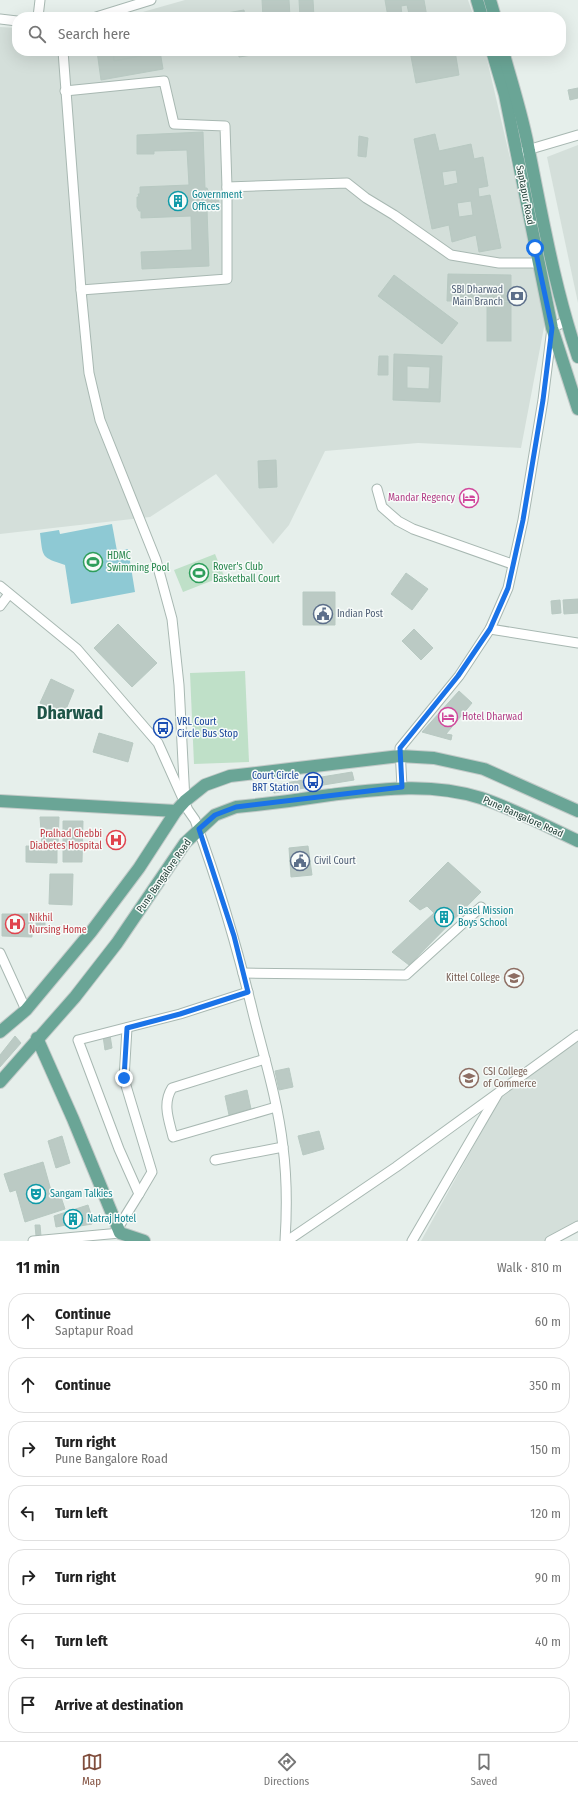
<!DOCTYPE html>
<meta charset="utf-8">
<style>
:root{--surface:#fff;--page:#f2f2f2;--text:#222;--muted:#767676;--line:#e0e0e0;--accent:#804e3d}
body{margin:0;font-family:"Fira Sans Condensed",sans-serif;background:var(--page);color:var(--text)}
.stop{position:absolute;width:12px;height:12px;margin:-9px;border:3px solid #1a73e8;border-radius:50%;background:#fff}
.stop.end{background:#1a73e8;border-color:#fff;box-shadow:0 1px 4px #0008}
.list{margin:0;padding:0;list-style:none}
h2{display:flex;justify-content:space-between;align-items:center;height:52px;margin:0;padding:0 16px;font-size:17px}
h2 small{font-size:13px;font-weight:400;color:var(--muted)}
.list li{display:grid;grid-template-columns:26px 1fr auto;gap:12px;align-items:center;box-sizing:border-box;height:56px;margin:0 8px 8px;padding:0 8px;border:1px solid var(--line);border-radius:16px}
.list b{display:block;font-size:15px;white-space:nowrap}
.list p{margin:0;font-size:13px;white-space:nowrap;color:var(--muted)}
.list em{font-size:13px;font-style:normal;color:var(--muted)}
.icon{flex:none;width:22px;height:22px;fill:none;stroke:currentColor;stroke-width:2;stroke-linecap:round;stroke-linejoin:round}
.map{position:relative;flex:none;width:578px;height:1241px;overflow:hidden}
.search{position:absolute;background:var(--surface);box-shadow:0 4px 16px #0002;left:12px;right:12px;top:12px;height:44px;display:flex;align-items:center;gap:10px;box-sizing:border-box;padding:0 14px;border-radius:16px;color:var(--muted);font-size:15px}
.sheet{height:500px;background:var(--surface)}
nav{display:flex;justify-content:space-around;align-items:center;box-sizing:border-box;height:56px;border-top:1px solid var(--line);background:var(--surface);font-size:11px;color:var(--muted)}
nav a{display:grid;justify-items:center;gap:2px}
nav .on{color:var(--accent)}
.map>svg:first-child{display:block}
.built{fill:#d4dfda}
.green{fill:#bfe0c8}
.water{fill:#8ec9d4}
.building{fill:#bbcac4;stroke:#b8c9c2;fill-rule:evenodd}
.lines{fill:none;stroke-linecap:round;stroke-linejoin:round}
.minor-casing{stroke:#a8b8b2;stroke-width:11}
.major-casing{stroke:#c2cac8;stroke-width:14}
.minor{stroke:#fff;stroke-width:9}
.major{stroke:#6aa596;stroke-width:12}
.route{stroke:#1a73e8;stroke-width:5}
.labels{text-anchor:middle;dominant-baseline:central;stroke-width:3;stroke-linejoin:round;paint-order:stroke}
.culture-label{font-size:10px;fill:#0d838f;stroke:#f7fbf9;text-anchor:start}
.street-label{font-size:10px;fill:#24423a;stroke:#f7fbf9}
.service-label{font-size:10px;fill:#4e5e75;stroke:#f7fbf9;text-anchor:start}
.hotel-label{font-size:10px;fill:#b23c85;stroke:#f7fbf9;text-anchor:end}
.leisure-label{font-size:10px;fill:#27864d;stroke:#f7fbf9;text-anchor:start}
.transit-label{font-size:10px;fill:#164399;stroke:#f7fbf9;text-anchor:start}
.health-label{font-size:10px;fill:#be3a42;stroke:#f7fbf9;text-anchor:end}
.education-label{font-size:10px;fill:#785e54;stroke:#f7fbf9;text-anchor:end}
.town-label{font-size:18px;font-weight:bold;fill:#1f5548;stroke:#f7fbf9}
</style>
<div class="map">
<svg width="578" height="1241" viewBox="0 0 578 1241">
<rect width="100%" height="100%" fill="#e6efeb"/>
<g class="built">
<path d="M185,0H468L474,17H125Z"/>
<path d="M0,27L17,28V51H485L532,252L545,322L521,448L418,443L325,451L289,525L273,544L216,474L150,517L0,534Z"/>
<path d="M578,145V303L547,157Z"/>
<path d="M578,1040V1228L557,1241H421L503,1093Z"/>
</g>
<g class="green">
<path d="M215,554L224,576L183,592L174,570Z"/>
<path d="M245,671L249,762L194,764L190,673Z"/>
</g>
<path class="water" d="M112,524L117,551L128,549L135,592L71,604L65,565C41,557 43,558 40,533L59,530L60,534Z"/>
<g class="building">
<path d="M262,0H289L290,17H263Z"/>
<path d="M299,0H313L314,17H300Z"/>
<path d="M385,0H424L427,17H388ZM407,5L409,14L402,15L401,6Z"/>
<path d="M244,10L245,17H204Z"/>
<path d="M97,51H160L163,69L101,80Z"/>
<path d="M113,51H144L145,55L114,61Z"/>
<path d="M238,51H251L252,55L239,57Z"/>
<path d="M410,51H455L459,75L416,83Z"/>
<path d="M578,88V98L570,100L568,90Z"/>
<path d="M203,132L205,188H207L209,193H218L219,205L208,206V209H207L209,266L142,269L141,252L192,250L191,216L141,218V211H139L137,207V197H139L138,194H140V187L189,185L187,150L154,151V154H137V135Z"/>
<path d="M435,134L439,151L471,144L474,159L483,157L488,186L478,188L479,197L490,195L501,248L479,252L476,235L452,242L449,225L432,229L414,139ZM456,170L458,183L444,186L442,172ZM471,201L473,215L459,217L457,203Z"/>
<path d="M359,136L368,138L366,157L358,156Z"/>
<path d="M448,274L511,275V301H447Z"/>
<path d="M394,275L458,323L442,344L378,296Z"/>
<rect x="487" y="302" width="24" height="39"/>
<path d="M394,354L442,356L440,402L393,400ZM407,366L430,367L429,389L407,388Z"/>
<path d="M379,356H388V375H378Z"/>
<path d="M276,460L277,487L259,488L258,461Z"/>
<path d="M406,573L428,589L412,610L391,594Z"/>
<path d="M303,592H335V625H303ZM316,605L323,606V612H315Z"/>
<path d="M578,599V613L564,614L563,600Z"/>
<path d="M560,600L561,613L552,614L551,601Z"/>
<path d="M118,624L157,663L132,687L94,648Z"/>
<path d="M414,629L433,648L421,660L402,641Z"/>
<path d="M51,679L74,690L64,714L40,703Z"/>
<path d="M459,691L472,703L446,734L452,735L451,740L422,732Z"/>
<path d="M99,733L133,743L128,762L93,752Z"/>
<path d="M352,772L354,780L274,793L273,785Z"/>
<path d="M40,817H59L58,845H42Z"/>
<path d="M63,821H83L82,862H63Z"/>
<path d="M26,846L57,847V863L26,862Z"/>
<path d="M308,846L312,875L291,877L289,848Z"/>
<path d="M448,862L481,892L409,965L392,952L434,913L427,906L420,910L409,901Z"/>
<path d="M50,874H73L72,905L49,904Z"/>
<path d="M36,913L45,914V927H36Z"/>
<path d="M2,914H32V937L2,936Z"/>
<path d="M110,1035L112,1048L105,1050L103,1036Z"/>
<path d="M15,1036L21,1043L0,1067V1055Z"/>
<path d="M289,1068L293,1087L279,1090L275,1071Z"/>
<path d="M247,1090L251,1109L229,1115L225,1096Z"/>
<path d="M319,1131L324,1149L303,1155L298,1136Z"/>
<path d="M62,1136L70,1163L56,1168L48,1141Z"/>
<path d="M43,1162L52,1194L57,1193L58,1198L61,1197L65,1209L25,1222L16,1190L10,1192L4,1174Z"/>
<path d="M88,1205L93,1221L92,1224L74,1227L66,1225L56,1227L54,1216Z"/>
<path d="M35,1225H40L41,1236H36Z"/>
</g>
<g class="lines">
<g class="minor-casing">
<g id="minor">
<path d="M38,17L40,0"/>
<path d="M96,17L151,0"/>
<path d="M0,19L17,21"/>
<path d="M63,51L81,290L89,373L100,420L156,560L172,619L179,685L185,801"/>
<path d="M65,91L164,81L174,124L225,126L227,187V279L81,290"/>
<path d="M524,151L578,135"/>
<path d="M227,187L347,183L366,198L394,215L451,255L499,263H538"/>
<path d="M377,489L382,507L398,521L413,529L512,564"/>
<path d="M0,586L77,649L158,743L188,810L195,820C219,885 238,950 254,1017C265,1060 278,1103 283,1147C287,1178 287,1210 285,1241"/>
<path d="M0,606L9,594"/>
<path d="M490,629L578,643"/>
<path d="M402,787L400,748L459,676L490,629L508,588L523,520L543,400L552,328L566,321"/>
<path d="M0,953L26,1010"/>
<path d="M243,973L406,975L481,907"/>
<path d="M127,1028L124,1079L152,1172L139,1194"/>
<path d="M265,1059L172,1088C162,1104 169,1120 173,1137L276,1107"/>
<path d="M215,1160L283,1147"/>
<path d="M118,1228L139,1194L119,1149L78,1040L180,1014L248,992"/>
<path d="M33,1241L120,1233"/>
<path d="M287,1241L396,1167L578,1035"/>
<path d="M412,1241L497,1095"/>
<path d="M550,1241L578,1226"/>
</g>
</g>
<g class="major-casing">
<g id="major">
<path d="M477,0L482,17"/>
<path d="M490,0L495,17"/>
<path d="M492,51L505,95L552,328L578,409"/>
<path d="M503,51C512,84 523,117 529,151C543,220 555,290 578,357"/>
<path d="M0,801L176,811"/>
<path d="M0,1032L26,1010L91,932L139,868L176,811L185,801L205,785L230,776L400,756L434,758L484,769L578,811"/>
<path d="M37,1038L73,1119L120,1233L144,1241"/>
<path d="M0,1082L75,997L117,943L185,843L215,815L236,807C267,804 298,800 330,795C380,789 431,782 481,798C514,809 546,826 578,841"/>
</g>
</g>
<use href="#minor" class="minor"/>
<use href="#major" class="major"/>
</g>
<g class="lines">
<path class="route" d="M124,1078L127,1028L180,1014L248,992L234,936L199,829L215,815L236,807L402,787L400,748L458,676L490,629L508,588L523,520L543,400L552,328L535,248"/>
</g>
<defs>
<g id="building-ring" transform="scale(1)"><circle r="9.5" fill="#f7fbf9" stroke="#0f9aa8" stroke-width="1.5"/><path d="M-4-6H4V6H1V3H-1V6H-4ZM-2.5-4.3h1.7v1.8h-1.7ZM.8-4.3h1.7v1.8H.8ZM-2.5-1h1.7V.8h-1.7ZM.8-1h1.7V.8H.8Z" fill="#0f9aa8"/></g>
<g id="bank-ring" transform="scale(1)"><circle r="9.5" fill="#f7fbf9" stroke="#5c6f8a" stroke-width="1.5"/><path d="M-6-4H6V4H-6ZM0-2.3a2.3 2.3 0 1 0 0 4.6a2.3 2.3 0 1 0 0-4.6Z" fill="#5c6f8a"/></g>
<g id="hotel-ring" transform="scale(1)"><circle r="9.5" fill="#f7fbf9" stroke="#d1479c" stroke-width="1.5"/><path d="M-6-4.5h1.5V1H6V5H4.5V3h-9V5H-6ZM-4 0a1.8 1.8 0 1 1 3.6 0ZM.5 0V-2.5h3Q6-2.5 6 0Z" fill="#d1479c"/></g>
<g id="stadium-ring" transform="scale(1)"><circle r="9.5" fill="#f7fbf9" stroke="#2e9e5b" stroke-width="1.5"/><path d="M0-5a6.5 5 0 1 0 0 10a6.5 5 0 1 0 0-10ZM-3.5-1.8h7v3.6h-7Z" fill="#2e9e5b"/></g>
<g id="civic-ring" transform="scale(1)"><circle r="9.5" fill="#f7fbf9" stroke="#5c6f8a" stroke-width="1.5"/><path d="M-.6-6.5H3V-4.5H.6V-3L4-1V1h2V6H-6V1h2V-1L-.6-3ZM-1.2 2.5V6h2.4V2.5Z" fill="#5c6f8a"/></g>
<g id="bus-ring" transform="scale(1)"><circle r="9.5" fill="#f7fbf9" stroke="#1a4fb4" stroke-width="1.5"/><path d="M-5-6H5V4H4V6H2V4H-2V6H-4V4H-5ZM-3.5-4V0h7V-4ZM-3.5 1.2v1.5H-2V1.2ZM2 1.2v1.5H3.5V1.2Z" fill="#1a4fb4"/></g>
<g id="hospital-ring" transform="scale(1)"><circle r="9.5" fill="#f7fbf9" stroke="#e0444e" stroke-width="1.5"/><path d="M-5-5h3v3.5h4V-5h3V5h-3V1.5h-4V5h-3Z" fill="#e0444e"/></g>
<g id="university-ring" transform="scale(1)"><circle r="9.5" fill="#f7fbf9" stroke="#8d6e63" stroke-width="1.5"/><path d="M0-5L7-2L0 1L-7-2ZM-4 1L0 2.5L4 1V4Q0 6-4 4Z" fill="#8d6e63"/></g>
<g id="theatre-ring" transform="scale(1)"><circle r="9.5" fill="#f7fbf9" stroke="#0f9aa8" stroke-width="1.5"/><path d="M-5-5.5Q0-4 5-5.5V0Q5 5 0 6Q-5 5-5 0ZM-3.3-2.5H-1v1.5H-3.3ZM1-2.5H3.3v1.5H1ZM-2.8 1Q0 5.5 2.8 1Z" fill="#0f9aa8"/></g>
</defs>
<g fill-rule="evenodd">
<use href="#building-ring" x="178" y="201"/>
<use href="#bank-ring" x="517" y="296"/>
<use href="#hotel-ring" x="469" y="498"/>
<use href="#stadium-ring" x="93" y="562"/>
<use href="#stadium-ring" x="199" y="573"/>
<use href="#civic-ring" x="323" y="614"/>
<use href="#hotel-ring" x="448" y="717"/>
<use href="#bus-ring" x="163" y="728"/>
<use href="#bus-ring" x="313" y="782"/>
<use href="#hospital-ring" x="116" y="840"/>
<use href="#civic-ring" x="300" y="861"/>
<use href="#building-ring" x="444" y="917"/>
<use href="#hospital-ring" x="15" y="924"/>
<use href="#university-ring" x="514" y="978"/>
<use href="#university-ring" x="469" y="1078"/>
<use href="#theatre-ring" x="36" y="1194"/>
<use href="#building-ring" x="73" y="1219"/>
</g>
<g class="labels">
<g class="culture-label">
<text x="192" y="195">Government<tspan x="192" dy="12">Offices</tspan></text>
<text x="458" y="911">Basel Mission<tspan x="458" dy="12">Boys School</tspan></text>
<text x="50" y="1194">Sangam Talkies</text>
<text x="87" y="1219">Natraj Hotel</text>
</g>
<g class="street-label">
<text transform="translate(525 195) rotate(79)">Saptapur Road</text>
<text transform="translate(523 817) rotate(24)">Pune Bangalore Road</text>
<text transform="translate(164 876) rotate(-55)">Pune Bangalore Road</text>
</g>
<g class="service-label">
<text x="503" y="290" text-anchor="end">SBI Dharwad<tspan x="503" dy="12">Main Branch</tspan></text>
<text x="337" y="614">Indian Post</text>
<text x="314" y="861">Civil Court</text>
</g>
<g class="hotel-label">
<text x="455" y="498">Mandar Regency</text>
<text x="462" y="717" text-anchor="start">Hotel Dharwad</text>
</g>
<g class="leisure-label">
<text x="107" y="556">HDMC<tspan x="107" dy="12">Swimming Pool</tspan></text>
<text x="213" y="567">Rover's Club<tspan x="213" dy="12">Basketball Court</tspan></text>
</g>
<g class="transit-label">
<text x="177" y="722">VRL Court<tspan x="177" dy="12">Circle Bus Stop</tspan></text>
<text x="299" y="776" text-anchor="end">Court Circle<tspan x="299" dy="12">BRT Station</tspan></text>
</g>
<g class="health-label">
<text x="102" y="834">Pralhad Chebbi<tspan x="102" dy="12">Diabetes Hospital</tspan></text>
<text x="29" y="918" text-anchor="start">Nikhil<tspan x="29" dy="12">Nursing Home</tspan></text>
</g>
<g class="education-label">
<text x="500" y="978">Kittel College</text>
<text x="483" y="1072" text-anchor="start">CSI College<tspan x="483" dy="12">of Commerce</tspan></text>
</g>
<g class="town-label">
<text x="70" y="713">Dharwad</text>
</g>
</g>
</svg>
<div class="stop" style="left:535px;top:248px"></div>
<div class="stop end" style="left:124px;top:1078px"></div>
<div class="search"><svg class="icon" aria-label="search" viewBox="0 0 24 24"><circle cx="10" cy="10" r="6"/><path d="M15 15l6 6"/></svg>Search here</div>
</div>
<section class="sheet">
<h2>11 min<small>Walk · 810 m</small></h2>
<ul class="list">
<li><svg class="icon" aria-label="ahead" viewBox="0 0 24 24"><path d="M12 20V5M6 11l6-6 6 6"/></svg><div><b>Continue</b><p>Saptapur Road</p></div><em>60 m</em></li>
<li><svg class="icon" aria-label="ahead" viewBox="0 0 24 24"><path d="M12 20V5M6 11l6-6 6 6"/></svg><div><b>Continue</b></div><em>350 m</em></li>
<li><svg class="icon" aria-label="right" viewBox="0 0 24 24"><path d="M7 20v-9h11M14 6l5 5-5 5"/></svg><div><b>Turn right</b><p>Pune Bangalore Road</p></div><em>150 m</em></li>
<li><svg class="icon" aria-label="left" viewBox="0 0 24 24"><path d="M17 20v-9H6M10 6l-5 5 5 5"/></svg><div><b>Turn left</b></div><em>120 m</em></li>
<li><svg class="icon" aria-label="right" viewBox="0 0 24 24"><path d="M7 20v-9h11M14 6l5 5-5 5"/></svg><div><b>Turn right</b></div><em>90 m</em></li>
<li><svg class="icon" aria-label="left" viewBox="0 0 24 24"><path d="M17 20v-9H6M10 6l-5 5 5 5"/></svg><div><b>Turn left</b></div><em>40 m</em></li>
<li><svg class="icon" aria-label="arrive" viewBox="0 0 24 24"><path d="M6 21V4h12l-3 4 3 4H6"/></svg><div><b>Arrive at destination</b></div></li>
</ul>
</section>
<nav>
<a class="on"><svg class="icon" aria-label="map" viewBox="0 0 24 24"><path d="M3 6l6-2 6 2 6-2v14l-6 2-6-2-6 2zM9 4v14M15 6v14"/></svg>Map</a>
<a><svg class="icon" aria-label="directions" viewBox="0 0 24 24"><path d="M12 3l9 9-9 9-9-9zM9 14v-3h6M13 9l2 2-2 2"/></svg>Directions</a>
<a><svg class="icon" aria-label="saved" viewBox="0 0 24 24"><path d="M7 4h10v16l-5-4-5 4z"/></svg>Saved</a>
</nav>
